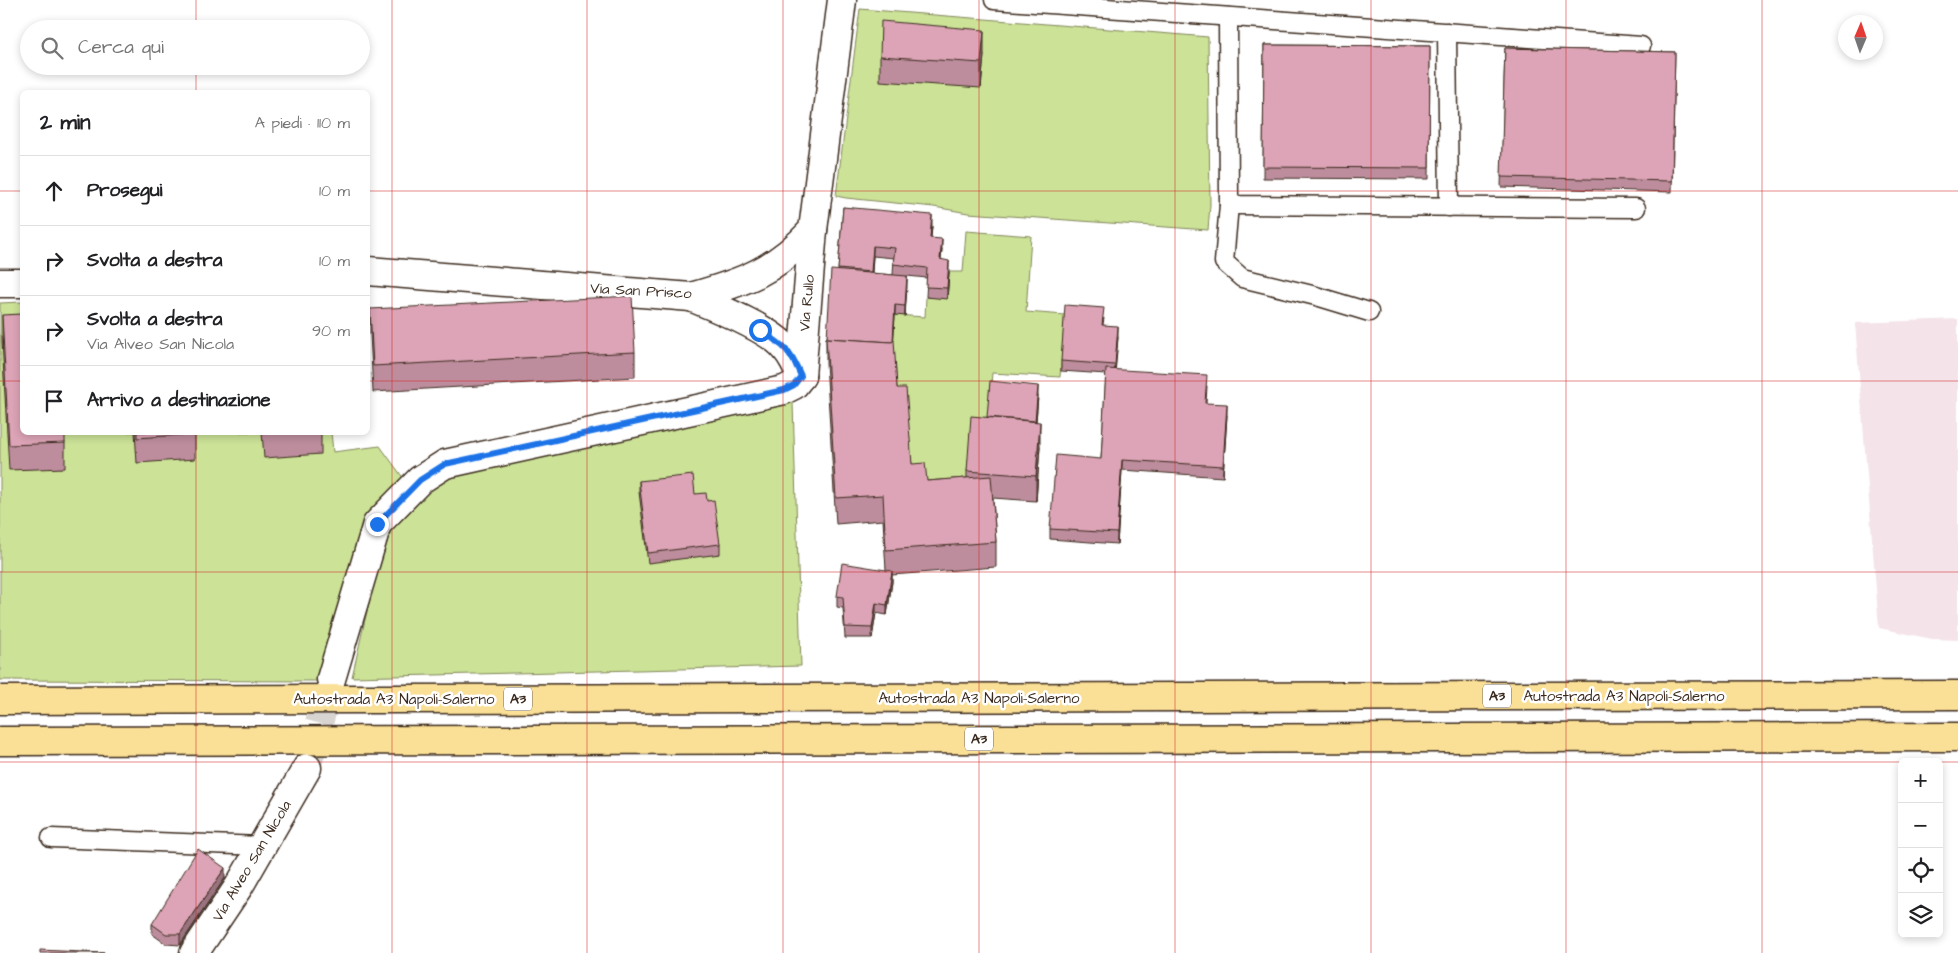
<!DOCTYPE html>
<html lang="it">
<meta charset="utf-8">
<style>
:root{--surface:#fff;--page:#f6f6f6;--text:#202124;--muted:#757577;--line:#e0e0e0}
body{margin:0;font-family:"Architects Daughter",sans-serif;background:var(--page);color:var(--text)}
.controls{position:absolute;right:15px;bottom:15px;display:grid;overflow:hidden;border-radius:8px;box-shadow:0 2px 8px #0003}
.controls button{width:45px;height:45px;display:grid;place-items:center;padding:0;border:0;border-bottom:1px solid var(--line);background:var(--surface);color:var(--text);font:25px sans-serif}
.compass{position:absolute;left:1838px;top:15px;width:45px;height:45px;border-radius:50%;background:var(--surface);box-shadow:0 2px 8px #0003;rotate:2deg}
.stop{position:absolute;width:15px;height:15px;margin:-11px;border:4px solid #1a73e8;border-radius:50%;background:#fff}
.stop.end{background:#1a73e8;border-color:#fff;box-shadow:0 1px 5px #0008}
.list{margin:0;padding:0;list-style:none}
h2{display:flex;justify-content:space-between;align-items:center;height:65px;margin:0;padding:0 20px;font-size:21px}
h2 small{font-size:16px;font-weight:400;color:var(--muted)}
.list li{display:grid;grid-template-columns:32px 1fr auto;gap:15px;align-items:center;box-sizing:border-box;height:70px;padding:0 20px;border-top:1px solid var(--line)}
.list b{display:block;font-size:19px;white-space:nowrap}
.list p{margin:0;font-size:16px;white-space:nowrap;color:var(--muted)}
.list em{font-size:16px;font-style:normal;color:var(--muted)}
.icon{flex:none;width:28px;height:28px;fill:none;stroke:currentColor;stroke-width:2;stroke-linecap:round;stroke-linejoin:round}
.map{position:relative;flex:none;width:1958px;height:953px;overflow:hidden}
.search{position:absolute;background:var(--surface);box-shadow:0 2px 8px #0003;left:20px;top:20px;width:350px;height:55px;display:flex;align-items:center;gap:12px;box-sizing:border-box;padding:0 18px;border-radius:28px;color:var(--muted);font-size:19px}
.panel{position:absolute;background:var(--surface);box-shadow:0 2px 8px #0003;left:20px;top:90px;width:350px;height:345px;border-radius:8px}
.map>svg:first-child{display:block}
.built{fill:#f4e4e9}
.green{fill:#cbe297;stroke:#83865a}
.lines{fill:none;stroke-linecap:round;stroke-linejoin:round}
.minor-tunnel{stroke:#d8d4d2;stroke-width:28;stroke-dasharray:28 14;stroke-linecap:butt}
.service-casing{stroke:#3b2a1e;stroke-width:21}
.minor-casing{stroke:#3b2a1e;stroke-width:31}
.motorway-casing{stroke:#3b2a1e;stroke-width:31}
.service{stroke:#fff;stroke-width:18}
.minor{stroke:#fff;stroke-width:28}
.motorway{stroke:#fadf96;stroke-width:28}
.wall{fill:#bd8d9d;stroke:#3b2a1e;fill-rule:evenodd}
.shaded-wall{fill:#9a737f;stroke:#3b2a1e}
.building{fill:#dca4b6;stroke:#3b2a1e}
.route{stroke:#1a73e8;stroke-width:6}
.grid{fill:none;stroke:#d62828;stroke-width:1;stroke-opacity:0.55}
.labels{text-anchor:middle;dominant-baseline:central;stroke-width:5;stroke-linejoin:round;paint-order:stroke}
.shield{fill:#fff;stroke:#766a62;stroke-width:1}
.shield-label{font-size:14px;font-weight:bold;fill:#3b2a1e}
.street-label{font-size:15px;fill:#3b2a1e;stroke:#fff}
</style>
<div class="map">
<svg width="1958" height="953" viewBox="0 0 1958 953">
<rect width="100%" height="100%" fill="#fff"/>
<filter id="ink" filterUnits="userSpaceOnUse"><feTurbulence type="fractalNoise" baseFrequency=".02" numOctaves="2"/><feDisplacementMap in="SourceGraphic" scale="10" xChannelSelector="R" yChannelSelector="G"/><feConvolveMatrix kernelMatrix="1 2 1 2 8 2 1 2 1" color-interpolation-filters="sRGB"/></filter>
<g filter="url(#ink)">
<path class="built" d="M1958,319V640L1932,639L1879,628L1855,323Z"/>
<g class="green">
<path d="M860,9L1208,37L1210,205L1208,230L968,213L934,207L846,198L836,196Z"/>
<path d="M966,231L1031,236L1026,312L1065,315L1060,377L992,373L986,442L967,496L912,490L897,414L892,367L895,315L925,317L926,297L947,298L949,272H963Z"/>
<path d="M22,302V432H331L333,452L380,446L404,479L365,521L317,681L0,680V303Z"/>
<path d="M800,392L793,402L801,666L352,677L385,532L426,488L449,473Z"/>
</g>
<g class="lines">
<path class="minor-tunnel" d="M308,764L331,679"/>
<g class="service-casing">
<g id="service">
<path d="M994,0L1641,46"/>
<path d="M1228,17L1229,205L1636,208"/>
<path d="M1447,32L1449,207"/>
<path d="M1229,205L1224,262L1242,278L1316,296L1369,312"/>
<path d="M51,838L262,846"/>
</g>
</g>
<g class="minor-casing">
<g id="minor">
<path d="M368,271L691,297C744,282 775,271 813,230L842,0"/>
<path d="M0,283H22"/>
<path d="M691,297C715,307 771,329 786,349C793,357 797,366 801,376"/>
<path d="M801,376L813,230"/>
<path d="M331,679L377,524L420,480L445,464L784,390L794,385L801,376"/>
<path d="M194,953L239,886L307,768"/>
</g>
</g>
<g class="motorway-casing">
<g id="motorway">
<path d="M0,700L1958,695"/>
<path d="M0,741L1958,737"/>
</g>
</g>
<use href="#service" class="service"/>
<use href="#minor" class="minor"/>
<use href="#motorway" class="motorway"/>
</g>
<g class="wall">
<path d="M1264,45L1430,46L1429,179L1263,178Z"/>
<path d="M1505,48L1675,52L1672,192L1501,187Z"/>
<path d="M984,55L981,88L880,81V56Z"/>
<path d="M843,207L932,226L931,238L942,249L941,259L949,272L947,299L926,297L927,278L907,276L905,316L895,315L893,340L897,388L912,464L927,481L967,478V471L987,417L1038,396L1036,421L1040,447L1036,501L993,498L996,542V567L892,575V582L887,615L876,613L872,638H845L843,608L837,607V596L886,570L883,520L836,524L826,363V338H827L838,271ZM873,256L894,258L893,275L872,273Z"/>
<path d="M370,309L635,352V377L373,392L370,335Z"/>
<path d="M2,315L65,443V468L9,470L2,341Z"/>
<path d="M1104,318L1103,325L1118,337L1115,370L1207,386L1206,403L1227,415L1223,477L1122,470L1117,544L1050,539V529L1101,459L1106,374L1061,371V361Z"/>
<path d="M135,432H195V459L137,463Z"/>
<path d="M262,432H321V454L264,458Z"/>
<path d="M639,481L695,494L707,501L720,544V554L648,563L639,492Z"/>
<path d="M225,878L180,945L166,944L152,934V924Z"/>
</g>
<g class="shaded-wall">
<path d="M984,30V55L981,88V63Z"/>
<path d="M932,215V226L930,248V238Z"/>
<path d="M942,239V249L940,269V259Z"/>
<path d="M873,246V256L871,282V272Z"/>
<path d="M949,261V272L947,299V288Z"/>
<path d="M907,276V287L905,316V306Z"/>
<path d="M895,305V315L892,367V356Z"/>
<path d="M1118,326V337L1115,375V365Z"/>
<path d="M1038,386V396L1034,447V436Z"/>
<path d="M1227,404V415L1223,477V466Z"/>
<path d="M1040,422V447L1036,501V476Z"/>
<path d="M1122,460V470L1117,544V533Z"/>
<path d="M892,571V582L887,615V605Z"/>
<path d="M876,603V613L872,638V628Z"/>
<path d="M225,868V878L180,945V934Z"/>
</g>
<g class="building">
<path d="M881,21L984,30L981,63L880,56Z"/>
<path d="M1264,45L1430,46L1429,168L1263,167Z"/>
<path d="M1505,48L1675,52L1672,181L1501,177Z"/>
<path d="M843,207L932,215L930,238L942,239L940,259L949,261L947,288L926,287L927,268L893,264L895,248L873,246L871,272L838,269Z"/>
<path d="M831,270L907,276L905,306L895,305L893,341L892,342L827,338Z"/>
<path d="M632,296L635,352L373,366L370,309Z"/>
<path d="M1065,305L1104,308L1102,325L1118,326L1115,365L1061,361Z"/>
<path d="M22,314V432H65V443L9,445L2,315Z"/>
<path d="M826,338L892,342L894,340L897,388H906L912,464L925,463L927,481L991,476L996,542L886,550L883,495L836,498Z"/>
<path d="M1106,369L1207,375L1205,403L1227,404L1223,466L1122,460L1117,533L1050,529L1056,455L1101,459Z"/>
<path d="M990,381L1038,386L1035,421L987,417Z"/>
<path d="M971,416L1040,422L1036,476L967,471Z"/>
<path d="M137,432H195V434L137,438Z"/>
<path d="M693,475L695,494L706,493L707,501L714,500L720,544L648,553L639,481Z"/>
<path d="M842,563L892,571L887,605L876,603L872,628L845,627L843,597L837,596Z"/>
<path d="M198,849L225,868L180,934H166L152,924Z"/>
<path d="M40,950L105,953H40Z"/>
</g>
</g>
<g class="lines" filter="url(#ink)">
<path class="route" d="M377,524L420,480L445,464L784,390L794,385L801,376C789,348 784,346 760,330"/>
</g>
<path class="grid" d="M196,0V29M392,0V953M587,0V953M783,0V953M979,0V953M1175,0V953M1371,0V953M1566,0V953M1762,0V953M196,66V92M0,191H22M368,191H1958M0,381H22M368,381H1958M196,432V953M0,572H1958M0,762H1902M1939,762H1958"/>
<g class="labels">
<g class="shield">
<rect x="1483" y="684.5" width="28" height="23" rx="4"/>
<rect x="504" y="687.5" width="28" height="23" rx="4"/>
<rect x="965" y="727.5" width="28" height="23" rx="4"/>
</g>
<g class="shield-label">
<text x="1497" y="696">A3</text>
<text x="518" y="699">A3</text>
<text x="979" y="739">A3</text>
</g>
<g class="street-label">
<text transform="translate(641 291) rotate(3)">Via San Prisco</text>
<text transform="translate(807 303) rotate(-85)">Via Rullo</text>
<text x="1624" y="696">Autostrada A3 Napoli-Salerno</text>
<text x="979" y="698">Autostrada A3 Napoli-Salerno</text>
<text x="394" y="699">Autostrada A3 Napoli-Salerno</text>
<text transform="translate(252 861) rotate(-59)">Via Alveo San Nicola</text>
</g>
</g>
</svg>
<div class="controls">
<button>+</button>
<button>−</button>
<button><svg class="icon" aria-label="locate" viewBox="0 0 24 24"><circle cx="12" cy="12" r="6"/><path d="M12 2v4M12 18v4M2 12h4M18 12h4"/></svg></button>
<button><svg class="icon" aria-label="layers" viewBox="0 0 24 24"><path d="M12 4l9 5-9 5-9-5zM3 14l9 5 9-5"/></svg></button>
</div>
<svg class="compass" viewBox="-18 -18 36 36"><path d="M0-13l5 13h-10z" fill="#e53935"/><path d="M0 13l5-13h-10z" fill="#757577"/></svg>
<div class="stop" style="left:760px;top:330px"></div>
<div class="stop end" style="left:377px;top:524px"></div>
<div class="search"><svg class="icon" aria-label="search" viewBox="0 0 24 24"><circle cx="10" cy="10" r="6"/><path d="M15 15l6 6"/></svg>Cerca qui</div>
<section class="panel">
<h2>2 min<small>A piedi · 110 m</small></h2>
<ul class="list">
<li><svg class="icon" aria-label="ahead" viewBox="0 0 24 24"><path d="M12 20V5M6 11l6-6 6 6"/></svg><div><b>Prosegui</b></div><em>10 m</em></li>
<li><svg class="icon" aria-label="right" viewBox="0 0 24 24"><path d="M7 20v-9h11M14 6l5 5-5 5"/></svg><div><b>Svolta a destra</b></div><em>10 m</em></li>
<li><svg class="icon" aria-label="right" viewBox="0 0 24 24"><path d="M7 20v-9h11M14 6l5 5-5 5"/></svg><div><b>Svolta a destra</b><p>Via Alveo San Nicola</p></div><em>90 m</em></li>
<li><svg class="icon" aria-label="arrive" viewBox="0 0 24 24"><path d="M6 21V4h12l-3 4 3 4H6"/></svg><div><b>Arrivo a destinazione</b></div></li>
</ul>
</section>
</div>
